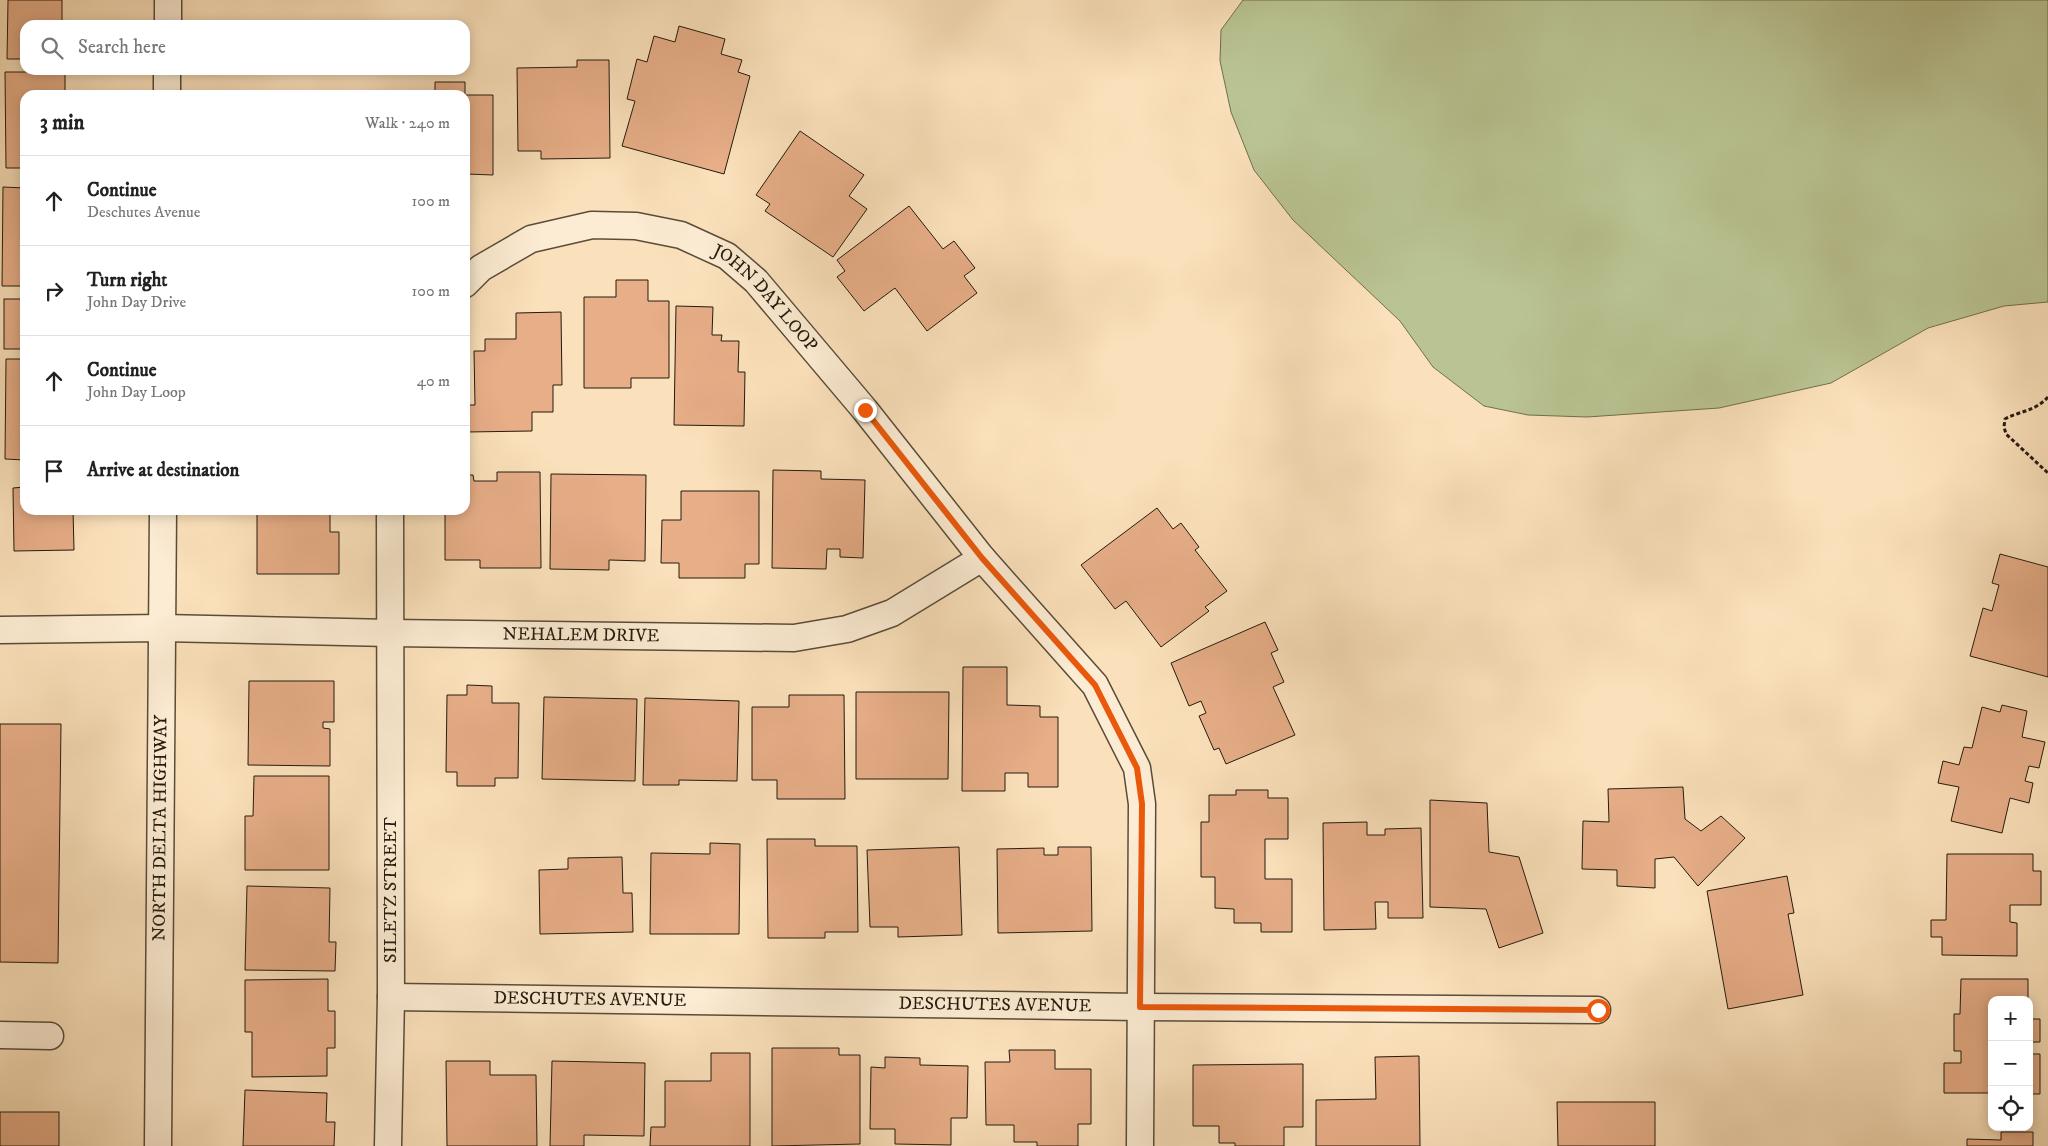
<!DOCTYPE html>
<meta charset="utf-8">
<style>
:root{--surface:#fff;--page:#f2f2f2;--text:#222;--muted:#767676;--line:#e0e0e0}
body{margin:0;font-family:"IM FELL DW Pica",serif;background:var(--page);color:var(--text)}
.controls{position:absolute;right:15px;bottom:15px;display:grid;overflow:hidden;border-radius:10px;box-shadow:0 2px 12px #0003}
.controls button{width:45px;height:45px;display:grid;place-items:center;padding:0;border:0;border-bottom:1px solid var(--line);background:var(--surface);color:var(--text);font:25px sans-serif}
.stop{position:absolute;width:15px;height:15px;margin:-11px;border:4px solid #ea580c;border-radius:50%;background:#fff}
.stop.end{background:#ea580c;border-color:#fff;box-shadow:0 1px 5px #0008}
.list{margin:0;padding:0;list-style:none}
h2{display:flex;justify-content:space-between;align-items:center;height:65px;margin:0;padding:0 20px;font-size:21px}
h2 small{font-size:16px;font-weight:400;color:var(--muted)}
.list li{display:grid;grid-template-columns:32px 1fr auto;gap:15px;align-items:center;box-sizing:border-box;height:90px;padding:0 20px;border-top:1px solid var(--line)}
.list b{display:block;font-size:19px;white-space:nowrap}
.list p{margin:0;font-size:16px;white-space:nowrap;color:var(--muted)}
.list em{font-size:16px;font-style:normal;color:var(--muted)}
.icon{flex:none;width:28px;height:28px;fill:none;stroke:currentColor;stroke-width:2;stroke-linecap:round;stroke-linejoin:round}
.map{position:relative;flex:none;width:2048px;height:1146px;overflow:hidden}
.search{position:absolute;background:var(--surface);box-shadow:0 2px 12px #0003;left:20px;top:20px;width:450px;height:55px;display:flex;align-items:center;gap:12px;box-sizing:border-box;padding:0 18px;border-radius:15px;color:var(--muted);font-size:19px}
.panel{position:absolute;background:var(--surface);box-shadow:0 2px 12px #0003;left:20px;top:90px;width:450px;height:425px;border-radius:15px}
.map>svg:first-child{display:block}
.green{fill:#bac493;stroke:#6f6f50}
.building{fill:#e7ae88;stroke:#241a0e}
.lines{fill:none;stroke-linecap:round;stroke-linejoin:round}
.minor-casing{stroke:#5a4c39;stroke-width:29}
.path{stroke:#241a0e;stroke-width:3;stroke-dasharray:4 2.5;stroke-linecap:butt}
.minor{stroke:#fcecd3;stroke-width:26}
.route{stroke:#ea580c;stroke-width:6}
.labels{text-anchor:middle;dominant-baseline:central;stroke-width:4.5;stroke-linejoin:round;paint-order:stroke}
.street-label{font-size:18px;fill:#241a0e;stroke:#fcecd3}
</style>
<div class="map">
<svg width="2048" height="1146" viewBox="0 0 2048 1146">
<rect width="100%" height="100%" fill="#fbe1bb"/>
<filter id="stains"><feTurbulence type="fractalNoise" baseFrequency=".004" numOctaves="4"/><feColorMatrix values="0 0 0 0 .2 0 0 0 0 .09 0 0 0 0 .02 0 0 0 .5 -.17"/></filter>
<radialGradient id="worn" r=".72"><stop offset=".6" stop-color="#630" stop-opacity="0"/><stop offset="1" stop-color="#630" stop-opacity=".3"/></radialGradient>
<path class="green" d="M1243,0H2048V302L2004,306L1928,328L1831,383L1719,408L1587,417L1528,415L1484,406L1433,367L1400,321L1293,220L1254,170L1231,112L1220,61L1221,30Z"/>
<g class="building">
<path d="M8,0H62V25H25V59H7Z"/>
<path d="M679,26L725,39L721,54L742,60L738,72L750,76L724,174L622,146L635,101L627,99L637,59L647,62L654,36L675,42Z"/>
<path d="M577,60H609L610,158L541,159V151H518L517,68L577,67Z"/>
<path d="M5,72H65V95H25V168H6Z"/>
<path d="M435,82H465V95H493V175L466,174L465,189V95H435Z"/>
<path d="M800,131L864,175L849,196L867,209L833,257L765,211L770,204L756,195Z"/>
<path d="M3,187L25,188V286H2Z"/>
<path d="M909,206L943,249L954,241L975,268L964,276L977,293L927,331L895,288L864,311L837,277L845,271L837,260Z"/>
<path d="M616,280H648V301H669V378H631V388H584V297H616Z"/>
<rect x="4" y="299" width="21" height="50"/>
<path d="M676,306L713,307L712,335H722L721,341H739L738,372H745L744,426L674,425Z"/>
<path d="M561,312L562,385H553V412H532V431L467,432V405H475L474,351H485V339H516V313Z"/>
<path d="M6,359H25V460L5,459Z"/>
<path d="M773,470L821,471V479L865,480L863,558L840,557V549H827L826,569L772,568Z"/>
<path d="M497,472H540L541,568H480V560H445V510H465V475H473L474,481H497Z"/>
<path d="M551,474L646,475L645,561L609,560V570L550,569Z"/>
<path d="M25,487V510H73L74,550L14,551L13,488Z"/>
<path d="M681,491H759V564H745V578H679V563H661L662,520H681Z"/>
<path d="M1157,508L1173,529L1181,523L1199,547L1195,550L1227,591L1205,607L1209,611L1161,647L1126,601L1115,609L1081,565Z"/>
<path d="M257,510H330V532H339V574H257Z"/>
<path d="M2000,554L2048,567V677L1970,656L1983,608L1992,611L1999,585L1992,583Z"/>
<path d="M1265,622L1278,650L1271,653L1284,682L1273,687L1295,735L1226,764L1219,748L1214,750L1199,716L1206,713L1201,701L1189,706L1171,663Z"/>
<path d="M963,667H1007V705L1040,706V717H1058V787H1028V773H1005V791H962Z"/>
<path d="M249,681H334V722H323V728L330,729V766L248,765Z"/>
<path d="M467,685L492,686V703H519L518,778H495V786H457V772H446L447,695H467Z"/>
<path d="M856,692H949L948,779H856Z"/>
<path d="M789,695H844L845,799H777V780H752V707H789Z"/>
<path d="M544,697L637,699L635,781L542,779Z"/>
<path d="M645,698L739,701L737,781L679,780V785H643Z"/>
<path d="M2002,705L2027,711L2022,737L2045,742L2039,768L2029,766L2025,781L2033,783L2029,803L2010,798L2002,833L1951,821L1959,787L1938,783L1943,761L1959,765L1964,747L1972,748L1982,707L2000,712Z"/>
<path d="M0,724H61L58,963L0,962Z"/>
<path d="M254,776H329V870H245V816H253Z"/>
<path d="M1683,787L1685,819L1701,831L1721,816L1745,838L1698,886L1674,857L1655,859V888L1617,886V870L1582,869L1583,821L1609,822L1608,789Z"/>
<path d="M1236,790H1268V798H1288V839H1265V879H1292V932H1261V923H1234V909L1215,908V877H1201V822H1209V795H1236Z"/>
<path d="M1430,800L1487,803L1489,852L1519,857L1543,933L1499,948L1486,909L1430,907Z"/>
<path d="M1367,822V835H1385V829L1421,828L1423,918H1388V902H1375L1376,929L1324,930L1323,823Z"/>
<path d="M767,839H815V846H857L858,932H825V938H768Z"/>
<path d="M710,843L740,844L739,934H650L651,853L710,854Z"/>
<path d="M959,847L962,935L898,937V927H870L867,850Z"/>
<path d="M1058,847H1091L1092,931L998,933L997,849L1044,848V855H1058Z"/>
<path d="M1947,854H2033V871H2041V905H2010V922L2017,923V956L1942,955V937H1931V920H1946Z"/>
<path d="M622,857L623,893H632L633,932L540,934L539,870L568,869V858Z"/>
<path d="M1787,876L1794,913L1788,914L1803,995L1728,1009L1707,891Z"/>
<path d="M247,886L330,888L329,942H336L335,971L245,970Z"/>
<path d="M328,979V1011H335V1048H327V1076L252,1077V1032H245V980Z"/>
<path d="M1961,979H2028V1000H1992V1093H1944V1063H1961V1051H1954V1014H1960Z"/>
<path d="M2029,1019H2040V1042H2032V1054H2040V1094H2029Z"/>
<path d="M772,1048H839V1055H860V1144L772,1146Z"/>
<path d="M1009,1050H1055V1069H1091V1124H1078V1146H1037V1142H1014V1125H986L985,1062H1010Z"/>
<path d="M711,1053H750V1146H650L651,1127H665V1081H711Z"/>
<path d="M1419,1056L1420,1146H1316V1100L1376,1099L1375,1057Z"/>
<path d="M885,1057L920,1058V1065L968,1066L967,1118H951V1145L895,1144V1129H870L871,1067L885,1068Z"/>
<path d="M446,1061H490V1075H536L537,1146H447Z"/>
<path d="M552,1061L645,1063L644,1136L584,1135V1146H550Z"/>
<path d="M1303,1064V1127H1284V1146H1235V1143H1219V1126H1193V1065Z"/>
<path d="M245,1090L327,1093L326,1122H335L334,1146H243Z"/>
<path d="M1557,1102H1655V1146H1558Z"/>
<rect x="0" y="1112" width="59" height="34"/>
<path d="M2001,1132H2033V1146H1967V1139L2001,1140Z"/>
</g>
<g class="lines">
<g class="minor-casing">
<g id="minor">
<path d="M168,25V0"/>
<path d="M167,95V70"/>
<path id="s1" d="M465,284L481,268L531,239L592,225L636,226L681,235L727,256L756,281L865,410L982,558L1095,685L1137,768L1142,804L1140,1146"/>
<path id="s2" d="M0,630L162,628L390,633L794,638L847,629L892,613L982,558"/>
<path id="s3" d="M391,997L1140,1007L1597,1010"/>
<path d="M0,1035L50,1036"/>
<path id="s4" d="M158,1146L163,510"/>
<path d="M388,1146L391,997L390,510"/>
</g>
</g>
<path class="path" d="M2048,397C2034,412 2022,410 2005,419L2004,427L2006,434L2048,473"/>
<use href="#minor" class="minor"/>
</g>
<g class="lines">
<path class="route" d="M865,410L982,558L1095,685L1137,768L1142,804L1140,1007L1598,1010"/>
</g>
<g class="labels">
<g class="street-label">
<text stroke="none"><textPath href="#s1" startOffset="340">JOHN DAY LOOP</textPath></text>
<text stroke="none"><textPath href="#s2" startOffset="581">NEHALEM DRIVE</textPath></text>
<text stroke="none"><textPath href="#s4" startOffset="318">NORTH DELTA HIGHWAY</textPath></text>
<text transform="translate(391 890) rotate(-90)">SILETZ STREET</text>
<text stroke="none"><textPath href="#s3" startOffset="199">DESCHUTES AVENUE</textPath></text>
<text stroke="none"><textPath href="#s3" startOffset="604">DESCHUTES AVENUE</textPath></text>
</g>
</g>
<rect width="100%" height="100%" filter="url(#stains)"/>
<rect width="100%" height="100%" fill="url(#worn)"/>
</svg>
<div class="controls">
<button>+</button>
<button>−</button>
<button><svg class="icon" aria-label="locate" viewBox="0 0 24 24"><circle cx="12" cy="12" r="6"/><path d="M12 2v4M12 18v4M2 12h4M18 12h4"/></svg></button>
</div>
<div class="stop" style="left:1598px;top:1010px"></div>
<div class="stop end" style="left:865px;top:410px"></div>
<div class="search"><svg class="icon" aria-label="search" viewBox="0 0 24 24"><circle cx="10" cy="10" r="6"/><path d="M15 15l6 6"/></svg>Search here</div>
<section class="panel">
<h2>3 min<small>Walk · 240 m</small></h2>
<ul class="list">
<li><svg class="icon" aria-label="ahead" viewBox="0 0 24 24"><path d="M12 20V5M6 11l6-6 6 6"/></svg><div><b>Continue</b><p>Deschutes Avenue</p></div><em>100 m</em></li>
<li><svg class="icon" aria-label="right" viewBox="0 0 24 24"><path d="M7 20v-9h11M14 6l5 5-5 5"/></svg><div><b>Turn right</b><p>John Day Drive</p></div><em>100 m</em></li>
<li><svg class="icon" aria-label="ahead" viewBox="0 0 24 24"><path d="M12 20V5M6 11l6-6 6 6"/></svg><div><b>Continue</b><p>John Day Loop</p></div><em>40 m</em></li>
<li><svg class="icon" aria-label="arrive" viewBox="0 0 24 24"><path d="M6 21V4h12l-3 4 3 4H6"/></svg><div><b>Arrive at destination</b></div></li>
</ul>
</section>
</div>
